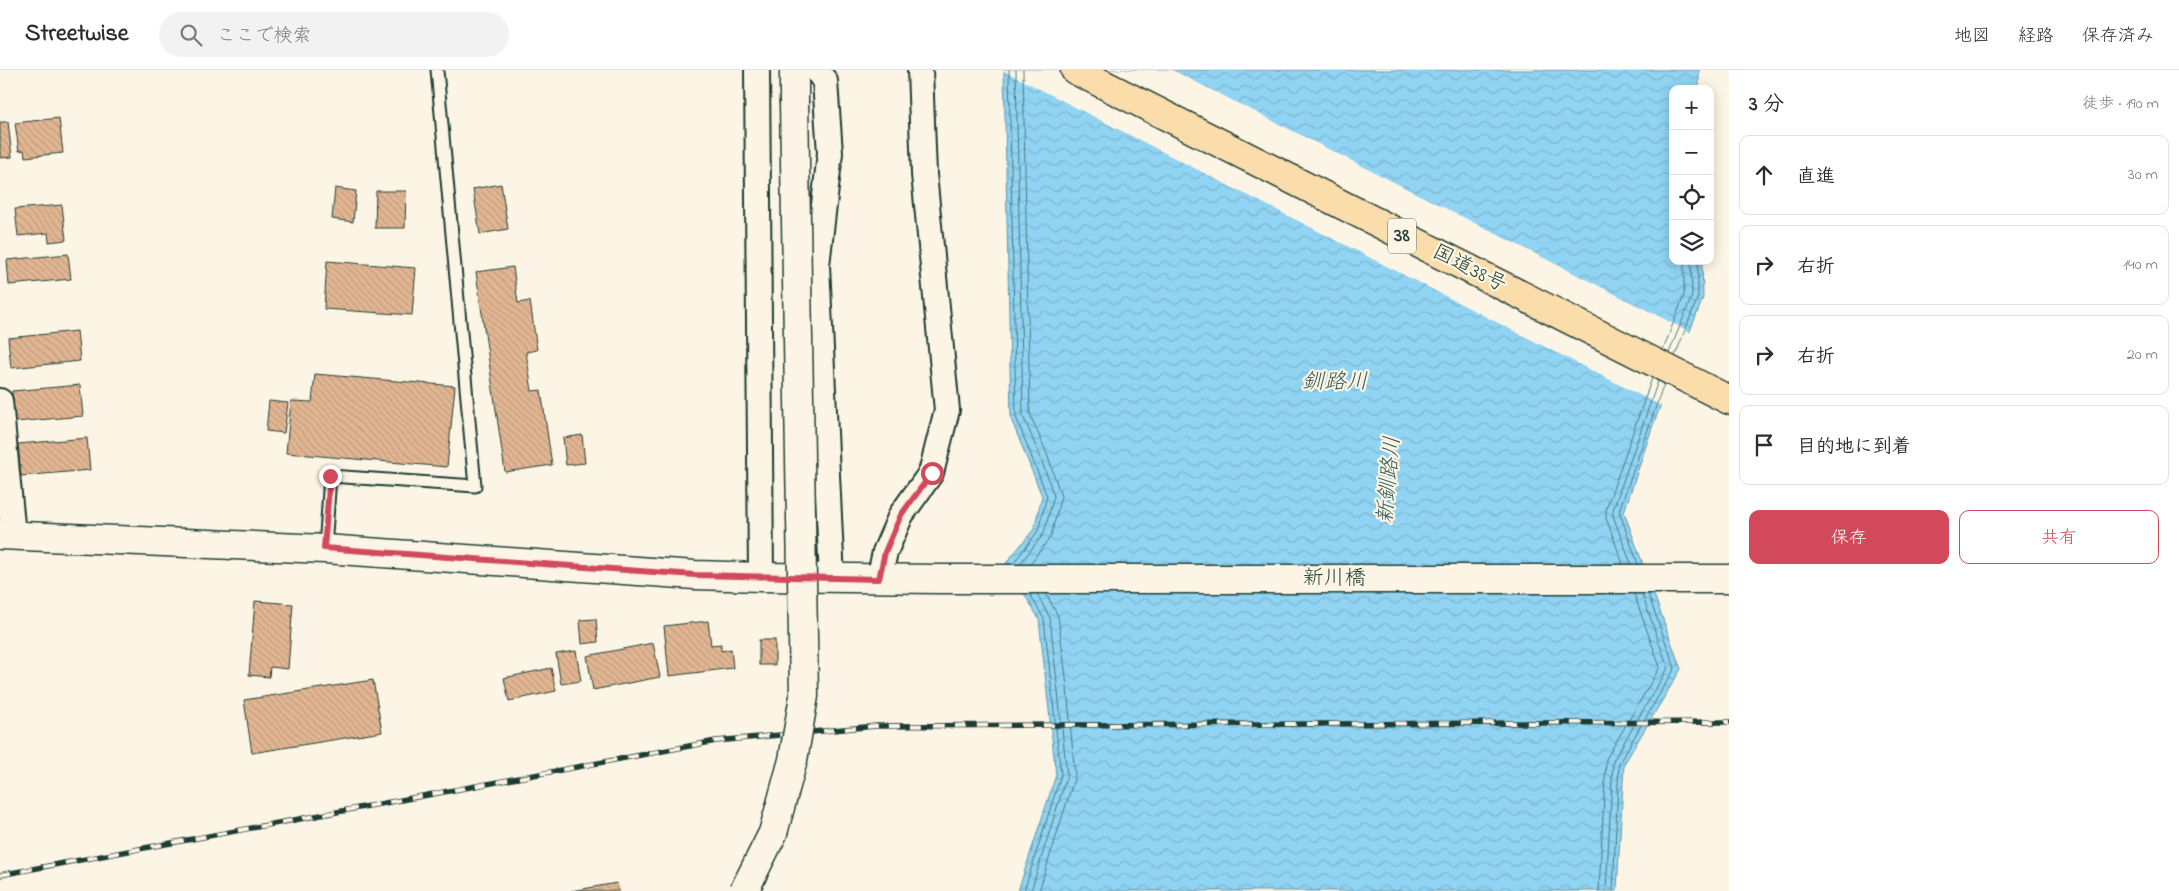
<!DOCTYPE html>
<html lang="ja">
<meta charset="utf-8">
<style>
:root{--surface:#fff;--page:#f2f2f3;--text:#2b2b33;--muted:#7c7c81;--line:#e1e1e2;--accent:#d1495b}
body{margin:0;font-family:"Indie Flower","Klee One",sans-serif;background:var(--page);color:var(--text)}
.controls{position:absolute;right:15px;top:15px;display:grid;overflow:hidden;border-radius:10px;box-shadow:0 2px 12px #0003}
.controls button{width:45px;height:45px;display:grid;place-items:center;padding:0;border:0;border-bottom:1px solid var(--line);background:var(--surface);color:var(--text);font:25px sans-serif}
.stop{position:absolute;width:15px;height:15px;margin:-11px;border:4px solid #d1495b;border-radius:50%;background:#fff}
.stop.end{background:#d1495b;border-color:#fff;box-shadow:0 1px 5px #0008}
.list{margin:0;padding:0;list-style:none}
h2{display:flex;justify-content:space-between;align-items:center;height:65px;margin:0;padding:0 20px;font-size:21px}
h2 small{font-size:16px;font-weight:400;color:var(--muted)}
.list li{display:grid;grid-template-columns:32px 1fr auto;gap:15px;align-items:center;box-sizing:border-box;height:80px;margin:0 10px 10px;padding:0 10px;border:1px solid var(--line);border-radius:10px}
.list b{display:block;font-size:19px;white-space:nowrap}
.list em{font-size:16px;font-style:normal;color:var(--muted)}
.actions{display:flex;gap:10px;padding:15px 20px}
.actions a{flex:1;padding:11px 0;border:1px solid var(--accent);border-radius:10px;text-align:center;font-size:18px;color:var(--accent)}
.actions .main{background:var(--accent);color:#fff}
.icon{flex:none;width:28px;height:28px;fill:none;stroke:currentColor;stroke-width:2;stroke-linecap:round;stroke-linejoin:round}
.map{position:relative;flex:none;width:1729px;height:821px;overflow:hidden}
header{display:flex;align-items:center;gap:30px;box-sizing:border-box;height:70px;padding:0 25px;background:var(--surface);border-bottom:1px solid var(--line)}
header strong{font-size:24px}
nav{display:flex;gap:28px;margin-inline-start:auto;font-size:18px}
.search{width:350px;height:45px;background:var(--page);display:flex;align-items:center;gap:12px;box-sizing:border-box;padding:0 18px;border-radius:28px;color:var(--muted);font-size:19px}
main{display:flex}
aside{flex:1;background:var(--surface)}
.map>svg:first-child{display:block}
.water{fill:url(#water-waves);stroke:#6397a6}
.pier{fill:#fcf5e5}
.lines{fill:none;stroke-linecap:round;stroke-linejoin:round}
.shore{stroke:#4c7980;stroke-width:1}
.building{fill:url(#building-back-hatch);stroke:#1f3d34}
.lane-casing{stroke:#1f3d34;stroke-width:15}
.street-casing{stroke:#1f3d34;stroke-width:28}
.secondary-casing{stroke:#1f3d34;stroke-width:31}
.highway-casing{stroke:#1f3d34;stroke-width:31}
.lane{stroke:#fcf5e5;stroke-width:11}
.street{stroke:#fcf5e5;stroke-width:24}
.secondary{stroke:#fcf5e5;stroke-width:28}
.highway{stroke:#fbddab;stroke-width:28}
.rail-casing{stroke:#1f3d34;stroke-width:5.5}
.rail{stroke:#fcf5e5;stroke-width:4;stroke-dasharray:11;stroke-linecap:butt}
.secondary-bridge-casing{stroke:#1f3d34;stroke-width:31;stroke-linecap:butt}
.secondary-bridge{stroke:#fcf5e5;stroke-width:28}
.route{stroke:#d1495b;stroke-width:6}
.labels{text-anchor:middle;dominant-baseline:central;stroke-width:4.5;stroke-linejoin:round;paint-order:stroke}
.shield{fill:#fcf5e5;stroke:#617469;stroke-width:1}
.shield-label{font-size:20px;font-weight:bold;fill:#1f3d34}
.street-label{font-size:21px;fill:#1f3d34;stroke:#fcf5e5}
.water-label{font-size:22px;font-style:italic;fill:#365b5a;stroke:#fcf5e5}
</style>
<header>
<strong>Streetwise</strong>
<div class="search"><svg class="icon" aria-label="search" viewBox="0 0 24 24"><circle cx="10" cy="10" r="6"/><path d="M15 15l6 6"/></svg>ここで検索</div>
<nav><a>地図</a><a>経路</a><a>保存済み</a></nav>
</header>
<main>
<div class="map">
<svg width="1729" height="821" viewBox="0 0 1729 821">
<defs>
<pattern id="water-waves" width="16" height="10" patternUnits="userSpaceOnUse" patternTransform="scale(1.25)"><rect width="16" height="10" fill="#90d3f2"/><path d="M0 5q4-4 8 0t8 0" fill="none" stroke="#7cb6d0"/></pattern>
<pattern id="building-back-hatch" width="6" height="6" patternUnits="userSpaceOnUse" patternTransform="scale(1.25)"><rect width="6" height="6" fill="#e2b692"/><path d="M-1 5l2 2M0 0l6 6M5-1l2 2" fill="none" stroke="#c19d7e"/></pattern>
</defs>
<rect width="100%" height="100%" fill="#fcf5e5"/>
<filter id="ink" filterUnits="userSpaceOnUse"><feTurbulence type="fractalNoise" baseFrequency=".02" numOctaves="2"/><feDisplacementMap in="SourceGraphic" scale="10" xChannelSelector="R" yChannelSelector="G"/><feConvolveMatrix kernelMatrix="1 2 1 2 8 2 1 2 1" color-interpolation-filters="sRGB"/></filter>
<g filter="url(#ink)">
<path class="water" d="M1004,0H1699V19H1673V191H1702L1703,228L1653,355L1624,442L1681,599L1624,694L1617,821H1018L1056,705L1039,549L1006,493L1034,459L1042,426L1011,349Z"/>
<path class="pier" d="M1002,0H1172L1692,263L1663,337Z"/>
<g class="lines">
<g class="shore">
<path d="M1009,0L1016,347L1047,426L1038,461L1013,494"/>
<path d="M1016,0L1023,346L1040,386L1054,426L1044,463L1020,494"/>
<path d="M1023,0L1030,344L1047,384L1061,426L1051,466L1030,494"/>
<path d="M1663,280L1684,225V191"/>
<path d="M1669,283L1692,226L1691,191"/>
<path d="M1675,286L1698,227V191"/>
<path d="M1623,494L1606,448V439L1652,308"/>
<path d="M1631,494L1613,446V440L1658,311"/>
<path d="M1638,494L1619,441L1664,314"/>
<path d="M1024,821L1061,705L1044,549L1030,524"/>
<path d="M1031,821L1067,705L1050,548L1037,524"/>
<path d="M1039,821L1075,706L1066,607L1058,546L1046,524"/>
<path d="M1599,821L1606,689L1660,597L1634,524"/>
<path d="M1606,821L1613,691L1668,598L1642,524"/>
<path d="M1613,821L1619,693L1675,598L1648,524"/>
</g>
</g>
<g class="building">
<path d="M59,48L63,83L25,87L24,80L19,81L15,53Z"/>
<path d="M0,52H8L12,87L0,88Z"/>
<path d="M501,114L508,159L480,164L473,119Z"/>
<path d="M335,118L356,121L353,152L332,149Z"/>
<path d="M376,121H406L405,158H375Z"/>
<path d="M62,135L66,170L49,172L48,163L18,166L15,139Z"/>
<path d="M68,184L71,209L9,215L7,190Z"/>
<path d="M327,191L416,198L412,245L324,239Z"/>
<path d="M513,197L518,233L530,231L537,280L526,282L532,321L541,320L552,395L505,402L476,202Z"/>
<path d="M77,261L80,291L11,298L8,268Z"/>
<path d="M315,304L455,316L447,397L286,383L291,331L312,332Z"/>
<path d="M80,315L83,346L15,352L12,321Z"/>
<path d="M269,331L288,333L284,363L266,361Z"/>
<path d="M582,365L585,393L566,395L563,368Z"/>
<path d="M87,368L90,400L21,406L18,374Z"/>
<path d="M255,531L293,534L288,599L270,597L269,607L249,605Z"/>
<path d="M596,549L598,572L582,574L580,550Z"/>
<path d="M708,551L711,575L721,574V581L731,579L733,598L669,606L664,556Z"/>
<rect x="759" y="570" width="16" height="25"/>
<path d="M653,573L660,607L593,620L587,586Z"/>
<path d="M576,581L581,611L561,614L556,584Z"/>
<path d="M551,598L556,621L509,631L504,608Z"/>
<path d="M373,610L382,662L252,683L244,630Z"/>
<path d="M617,813L619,821H571Z"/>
</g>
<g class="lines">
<g class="lane-casing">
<path id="lane" d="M325,479L330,406L475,416L437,0"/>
</g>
<g class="street-casing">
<g id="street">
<path d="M757,0L761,507"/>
<path d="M816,0L825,11L830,83L817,195L832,509"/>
<path d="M0,331L13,465"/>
<path d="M879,509L885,482L901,445L931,403L947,340L924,104L920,0"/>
</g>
</g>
<g class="secondary-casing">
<g id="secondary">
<path d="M794,0V31"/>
<path d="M0,465L325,479L695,505L761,507L938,509H1729"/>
</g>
</g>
<g class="highway-casing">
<path id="highway" d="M1075,0L1729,330"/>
</g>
<use href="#lane" class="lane"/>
<use href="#street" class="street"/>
<use href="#secondary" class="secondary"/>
<use href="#highway" class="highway"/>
<g class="rail-casing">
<path id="rail" d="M0,805L716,671L876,656L1729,652"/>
</g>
<use href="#rail" class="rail"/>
<g class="secondary-bridge-casing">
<path id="secondary-bridge" d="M744,821L773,763L793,690L804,626L794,31"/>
</g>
<use href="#secondary-bridge" class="secondary-bridge"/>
</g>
</g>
<g class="lines" filter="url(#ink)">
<path class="route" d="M330,406L324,478L695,505L879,509L885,482L901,445L932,403"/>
</g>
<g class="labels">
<rect class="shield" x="1388" y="148.5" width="28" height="35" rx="4"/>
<g class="shield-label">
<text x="1402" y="166">38</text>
</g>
<g class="street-label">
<text transform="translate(1469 199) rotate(27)">国道38号</text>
<text x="1334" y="509">新川橋</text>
</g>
<g class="water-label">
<text x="1335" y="313">釧路川</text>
<text transform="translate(1390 410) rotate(-85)">新釧路川</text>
</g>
</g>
</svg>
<div class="controls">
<button>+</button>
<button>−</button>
<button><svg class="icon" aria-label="locate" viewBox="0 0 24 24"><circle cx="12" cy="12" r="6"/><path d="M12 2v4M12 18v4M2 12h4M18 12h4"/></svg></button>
<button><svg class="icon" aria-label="layers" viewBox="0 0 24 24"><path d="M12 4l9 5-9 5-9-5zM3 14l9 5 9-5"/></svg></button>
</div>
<div class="stop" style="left:932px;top:403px"></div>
<div class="stop end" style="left:330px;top:406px"></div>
</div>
<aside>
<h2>3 分<small>徒歩 · 190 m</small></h2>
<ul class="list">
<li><svg class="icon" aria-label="ahead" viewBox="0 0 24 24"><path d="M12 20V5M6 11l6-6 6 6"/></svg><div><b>直進</b></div><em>30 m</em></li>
<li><svg class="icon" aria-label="right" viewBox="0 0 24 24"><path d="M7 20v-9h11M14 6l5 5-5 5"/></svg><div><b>右折</b></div><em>140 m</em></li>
<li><svg class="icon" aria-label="right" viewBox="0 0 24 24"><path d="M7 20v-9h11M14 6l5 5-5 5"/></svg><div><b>右折</b></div><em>20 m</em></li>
<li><svg class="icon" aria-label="arrive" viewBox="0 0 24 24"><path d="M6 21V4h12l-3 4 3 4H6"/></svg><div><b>目的地に到着</b></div></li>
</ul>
<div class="actions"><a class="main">保存</a><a>共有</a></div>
</aside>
</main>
